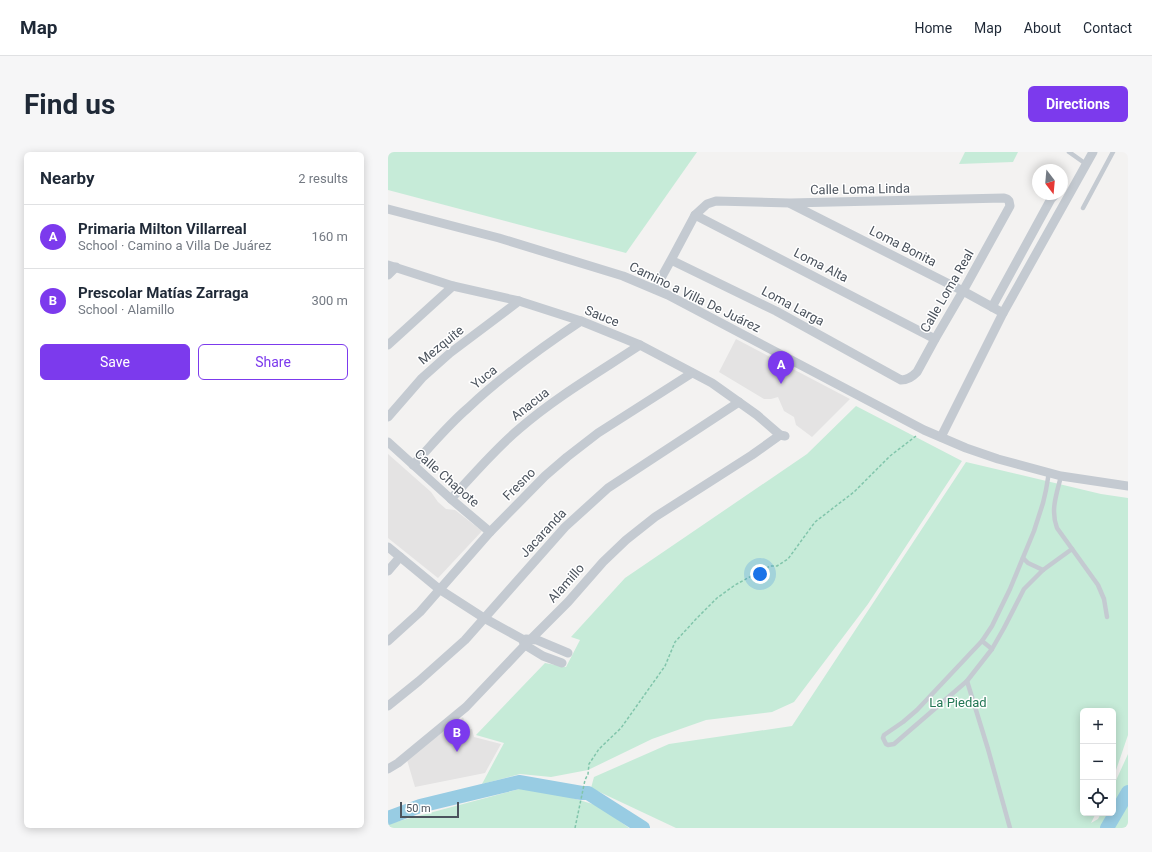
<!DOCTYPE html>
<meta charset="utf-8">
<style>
:root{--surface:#fff;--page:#f6f6f7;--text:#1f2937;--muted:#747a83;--line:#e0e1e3;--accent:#7c3aed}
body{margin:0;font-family:Roboto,sans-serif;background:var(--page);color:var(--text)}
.controls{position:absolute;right:12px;bottom:12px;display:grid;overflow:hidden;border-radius:6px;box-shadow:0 2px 10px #0003}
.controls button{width:36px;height:36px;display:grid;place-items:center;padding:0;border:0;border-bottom:1px solid var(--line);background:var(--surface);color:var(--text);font:20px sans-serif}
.compass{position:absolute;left:644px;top:12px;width:36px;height:36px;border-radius:50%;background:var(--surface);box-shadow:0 2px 10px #0003;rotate:164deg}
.scale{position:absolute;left:12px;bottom:10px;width:59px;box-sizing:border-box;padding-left:4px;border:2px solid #4b535d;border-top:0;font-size:11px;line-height:14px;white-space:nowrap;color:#4b535d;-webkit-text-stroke:3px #fff;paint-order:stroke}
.you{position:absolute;left:372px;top:422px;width:14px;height:14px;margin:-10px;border:3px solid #fff;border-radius:50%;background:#1a73e8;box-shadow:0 0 0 6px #1a73e833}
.badge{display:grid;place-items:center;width:26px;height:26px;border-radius:50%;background:var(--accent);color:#fff;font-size:13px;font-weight:700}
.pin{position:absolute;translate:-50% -33px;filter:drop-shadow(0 1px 2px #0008)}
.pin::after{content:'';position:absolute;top:21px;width:14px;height:12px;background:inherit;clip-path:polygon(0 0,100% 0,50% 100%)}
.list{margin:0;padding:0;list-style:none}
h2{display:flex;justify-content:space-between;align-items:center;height:52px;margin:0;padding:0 16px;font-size:17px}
h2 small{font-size:13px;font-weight:400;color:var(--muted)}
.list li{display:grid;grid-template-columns:26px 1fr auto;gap:12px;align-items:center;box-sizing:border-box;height:64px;padding:0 16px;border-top:1px solid var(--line)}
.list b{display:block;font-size:15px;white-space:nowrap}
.list p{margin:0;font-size:13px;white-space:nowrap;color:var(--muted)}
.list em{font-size:13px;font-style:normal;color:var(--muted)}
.actions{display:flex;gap:8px;padding:12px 16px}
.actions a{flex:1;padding:9px 0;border:1px solid var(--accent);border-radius:6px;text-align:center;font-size:14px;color:var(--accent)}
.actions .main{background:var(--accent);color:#fff}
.icon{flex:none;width:22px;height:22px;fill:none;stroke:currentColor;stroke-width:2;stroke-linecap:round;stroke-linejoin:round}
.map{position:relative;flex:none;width:740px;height:676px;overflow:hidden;border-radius:6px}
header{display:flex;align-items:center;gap:24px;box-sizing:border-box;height:56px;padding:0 20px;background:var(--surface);border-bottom:1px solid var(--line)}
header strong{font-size:19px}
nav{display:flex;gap:22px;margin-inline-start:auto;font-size:14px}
.intro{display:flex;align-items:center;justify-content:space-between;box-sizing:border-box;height:96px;padding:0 24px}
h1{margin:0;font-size:28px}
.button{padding:10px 18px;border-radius:6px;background:var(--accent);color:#fff;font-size:14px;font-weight:700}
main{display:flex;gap:24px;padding:0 24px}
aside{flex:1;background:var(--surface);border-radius:6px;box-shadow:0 2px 10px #0003}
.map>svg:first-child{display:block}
.education{fill:#e4e3e3}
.green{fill:#c6ebd8}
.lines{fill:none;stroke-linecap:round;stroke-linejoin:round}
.river{stroke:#98cce3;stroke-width:14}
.path{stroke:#81c5ab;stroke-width:1.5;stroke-dasharray:3 2;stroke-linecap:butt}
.service{stroke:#c4cad1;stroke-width:4.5}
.minor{stroke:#c4cad1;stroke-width:9}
.labels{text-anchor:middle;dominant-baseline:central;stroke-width:3;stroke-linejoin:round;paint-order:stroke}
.street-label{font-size:13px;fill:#4b535d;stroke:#fff}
.park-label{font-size:13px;fill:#237755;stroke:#fff}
</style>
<header>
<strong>Map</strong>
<nav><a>Home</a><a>Map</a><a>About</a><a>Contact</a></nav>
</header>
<div class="intro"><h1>Find us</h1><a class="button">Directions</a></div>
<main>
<aside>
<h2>Nearby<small>2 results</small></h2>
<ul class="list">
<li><span class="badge">A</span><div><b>Primaria Milton Villarreal</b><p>School · Camino a Villa De Juárez</p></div><em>160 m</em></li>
<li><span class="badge">B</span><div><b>Prescolar Matías Zarraga</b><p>School · Alamillo</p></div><em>300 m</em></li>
</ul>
<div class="actions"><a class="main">Save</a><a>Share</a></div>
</aside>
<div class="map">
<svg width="740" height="676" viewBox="0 0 740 676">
<rect width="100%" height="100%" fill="#f3f2f1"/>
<g class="education">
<path d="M348,187L462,247L424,285L408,273L406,265L396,259L390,245L383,247H376L331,220Z"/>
<path d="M0,302L43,340L50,350L58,357L67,358L94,379L50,426L0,386Z"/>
<path d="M75,565L79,578L84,577L86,585L113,592L97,621L27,635L19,608L53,580L65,576Z"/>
</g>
<g class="green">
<path d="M0,0H309L238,101L0,38Z"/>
<path d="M577,0H630L625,10L571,12Z"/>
<path d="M468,254L574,309L480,452L406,550L384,560L318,568L264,587L200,618L163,625L132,622L94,632L116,591L88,583L157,511L178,515L192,488L183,485L237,426L419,302Z"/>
<path d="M578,310L713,342L740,346V583L725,627V559H695V661H708L703,671L710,667L713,661H725V635L740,602V676H288L203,636L206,625L281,592L404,574Z"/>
<path d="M135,636L178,644L211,654L241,676H0V672Z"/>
</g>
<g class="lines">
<g class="river">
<path d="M0,666L32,654L131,630L194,641H200L255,676"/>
<path d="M719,676L740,640"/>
</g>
<path class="path" d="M187,676L197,628L200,622L201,612L211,597L233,576L277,514L287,490L308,467L329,446L347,433L382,414H389L400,407L427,370L466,340L502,304L528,284"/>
<g class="service">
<path d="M681,0L698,12"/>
<path d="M695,56L725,0"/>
<path d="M661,320L658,338L655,351L646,379L622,437L604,474L594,489L529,558L515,570L496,583L495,586L498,592L500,593L506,592L579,529L604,497L616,476L636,437L655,418L684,397"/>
<path d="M673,324C669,341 662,358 669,376L710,433L716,447L719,465"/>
<path d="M635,406L640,411L655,418"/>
<path d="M594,489L604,497"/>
<path d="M579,529L600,597L622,676"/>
</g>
<g class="minor">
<path d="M403,52L575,139L615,161"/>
<path d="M0,57L111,86L235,124L280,143L536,278L578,296L610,307L673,324L740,334"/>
<path d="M307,63L547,187"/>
<path d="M0,113L65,134L131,149L193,169L252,193L324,231L369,263L392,283L397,284"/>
<path d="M0,123L8,115"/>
<path d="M267,137L283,108L307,63L319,52L328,49L402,51L616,46L619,47L621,49L622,54L575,139L547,187L529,220C524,225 520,228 513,228L388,159L283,108"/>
<path d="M604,155L663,47L668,42"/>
<path d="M0,193L65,134"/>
<path d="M0,265L34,226L62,201L131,149"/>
<path d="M553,285L615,161L705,0"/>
<path d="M0,290L63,347L102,380"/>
<path d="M25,313C43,294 60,273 80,256C115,223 154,195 193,169"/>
<path d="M63,347C85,323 106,298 131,277C168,245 211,220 252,193"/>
<path d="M0,395L51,437L96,466L134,487L137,493L155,504L174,511"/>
<path d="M0,419L12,405"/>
<path d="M138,487L149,488L180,501"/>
<path d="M0,489L32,460L102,380L157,324L179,305L210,281L304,221"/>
<path d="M0,554L31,529L77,488L177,375L220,336L351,250"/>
<path d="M0,617L10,611L78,555L137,493L180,450L215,410L238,388L267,365L364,303L392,283"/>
</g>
</g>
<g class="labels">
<g class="street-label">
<text transform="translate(472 37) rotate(-1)">Calle Loma Linda</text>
<text transform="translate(515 94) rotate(27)">Loma Bonita</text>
<text transform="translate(433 113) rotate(27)">Loma Alta</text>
<text transform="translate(559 139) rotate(-60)">Calle Loma Real</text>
<text transform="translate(307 145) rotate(26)">Camino a Villa De Juárez</text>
<text transform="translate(405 154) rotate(28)">Loma Larga</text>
<text transform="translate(214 164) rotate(22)">Sauce</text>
<text transform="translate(53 193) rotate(-39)">Mezquite</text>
<text transform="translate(96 225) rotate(-39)">Yuca</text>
<text transform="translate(142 252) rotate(-38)">Anacua</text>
<text transform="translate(59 326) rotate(41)">Calle Chapote</text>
<text transform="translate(131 332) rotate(-45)">Fresno</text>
<text transform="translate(155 381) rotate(-47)">Jacaranda</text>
<text transform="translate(178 431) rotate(-48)">Alamillo</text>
</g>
<g class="park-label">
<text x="570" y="550">La Piedad</text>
</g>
</g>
</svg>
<div class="controls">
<button>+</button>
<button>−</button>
<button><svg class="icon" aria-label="locate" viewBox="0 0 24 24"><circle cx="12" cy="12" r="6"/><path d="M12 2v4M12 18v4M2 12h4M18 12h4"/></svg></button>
</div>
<svg class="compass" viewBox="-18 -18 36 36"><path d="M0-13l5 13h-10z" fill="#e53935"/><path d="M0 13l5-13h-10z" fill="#747a83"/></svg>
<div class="scale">50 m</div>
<div class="you"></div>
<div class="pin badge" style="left:393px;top:232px">A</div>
<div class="pin badge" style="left:69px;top:600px">B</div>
</div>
</main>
